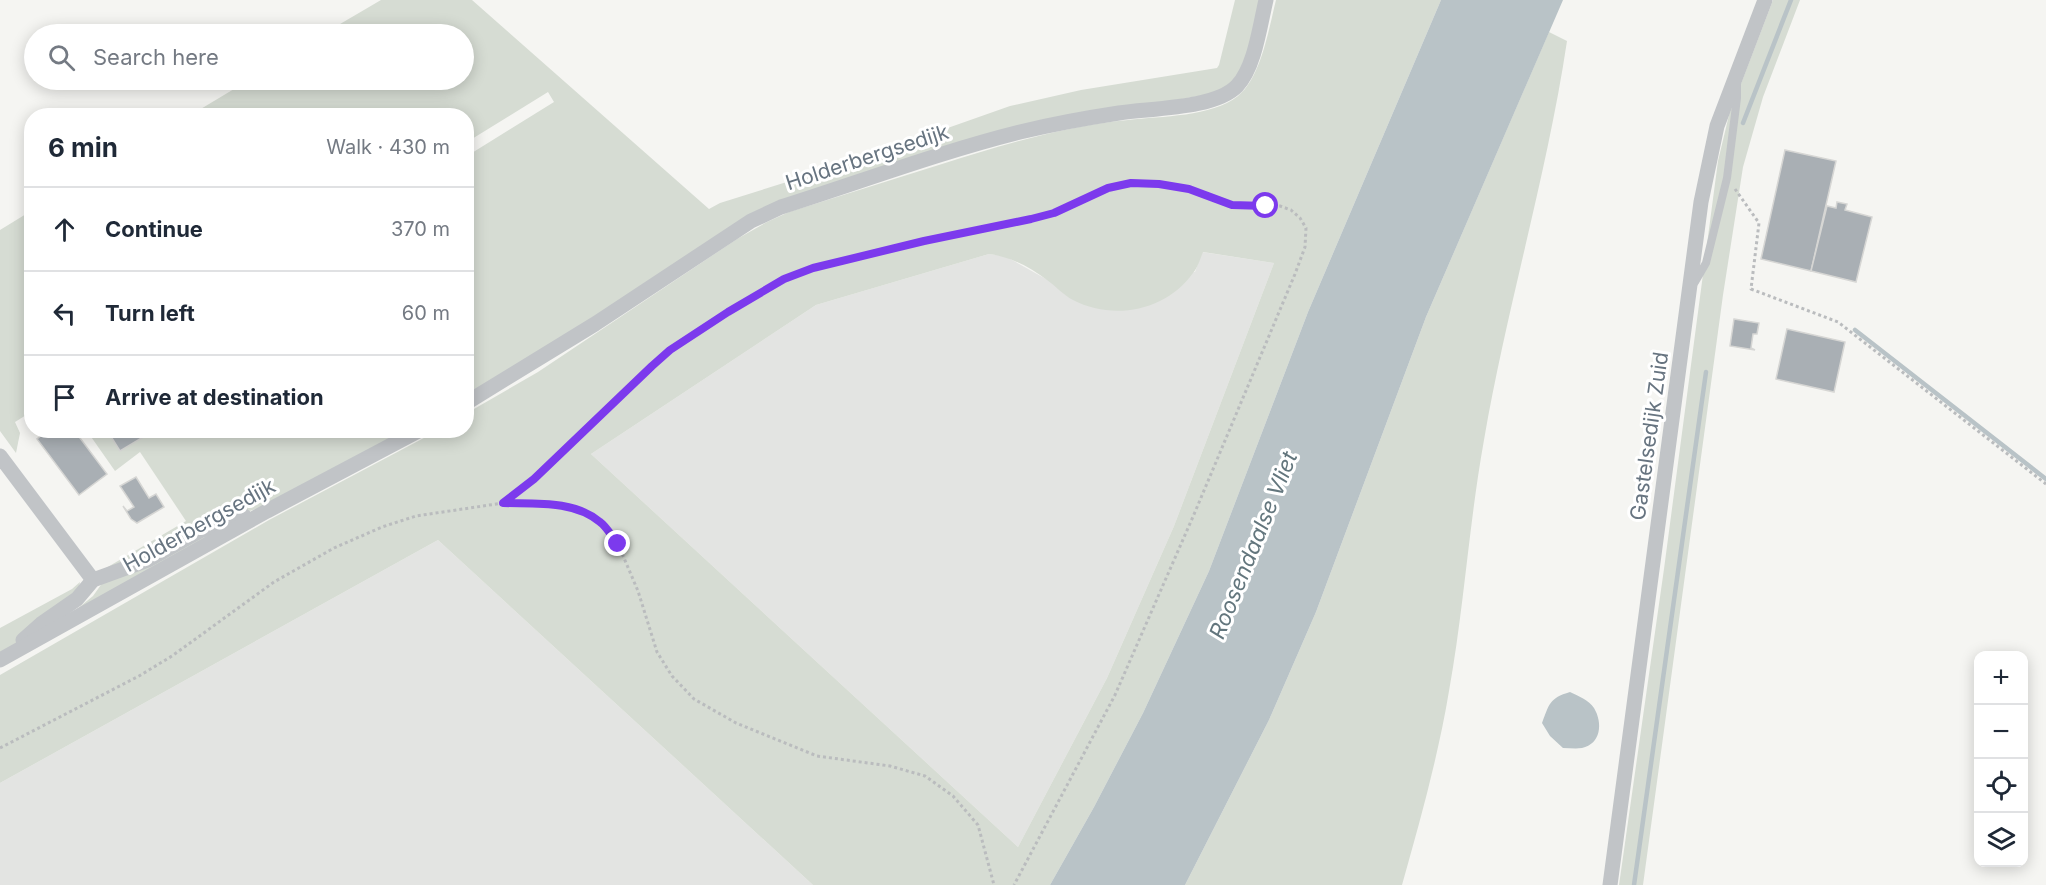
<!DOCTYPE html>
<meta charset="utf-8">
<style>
:root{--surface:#fff;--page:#f2f2f3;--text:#1f2937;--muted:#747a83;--line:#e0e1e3}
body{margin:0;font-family:Inter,sans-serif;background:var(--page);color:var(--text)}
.controls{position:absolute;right:18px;bottom:18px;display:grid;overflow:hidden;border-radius:12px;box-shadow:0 3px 15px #0003}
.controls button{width:54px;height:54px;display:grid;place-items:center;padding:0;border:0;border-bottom:2px solid var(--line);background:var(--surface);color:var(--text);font:30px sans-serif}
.stop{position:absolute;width:18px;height:18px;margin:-14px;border:4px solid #7c3aed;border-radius:50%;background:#fff}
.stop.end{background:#7c3aed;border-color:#fff;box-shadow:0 2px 6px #0008}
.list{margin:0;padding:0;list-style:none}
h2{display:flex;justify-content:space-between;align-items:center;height:78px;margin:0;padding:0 24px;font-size:26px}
h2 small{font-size:20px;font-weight:400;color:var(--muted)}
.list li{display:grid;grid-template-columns:39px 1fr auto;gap:18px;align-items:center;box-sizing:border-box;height:84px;padding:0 24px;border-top:2px solid var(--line)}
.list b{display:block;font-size:22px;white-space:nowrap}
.list em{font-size:20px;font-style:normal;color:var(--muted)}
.icon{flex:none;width:33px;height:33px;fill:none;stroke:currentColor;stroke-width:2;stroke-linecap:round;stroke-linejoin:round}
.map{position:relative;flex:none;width:2046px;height:885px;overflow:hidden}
.search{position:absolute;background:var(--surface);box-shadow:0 3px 15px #0003;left:24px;top:24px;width:450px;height:66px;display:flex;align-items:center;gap:15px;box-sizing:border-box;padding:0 21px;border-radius:33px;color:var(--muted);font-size:22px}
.panel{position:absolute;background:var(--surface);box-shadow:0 3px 15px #0003;left:24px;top:108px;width:450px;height:330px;border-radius:24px}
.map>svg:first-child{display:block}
.built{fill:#e3e4e2}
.green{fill:#d6dcd3;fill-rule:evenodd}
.water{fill:#b9c3c7}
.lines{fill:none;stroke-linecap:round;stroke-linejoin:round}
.stream{stroke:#b9c3c7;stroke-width:4.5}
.building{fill:#a9afb4;stroke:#d6d6d4;stroke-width:1.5}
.path{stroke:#babcbe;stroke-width:3;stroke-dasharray:3 3;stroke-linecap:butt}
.lane{stroke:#c1c4c7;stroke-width:8}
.street{stroke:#c1c4c7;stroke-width:15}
.route{stroke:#7c3aed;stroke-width:8}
.labels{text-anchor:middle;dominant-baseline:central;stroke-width:6;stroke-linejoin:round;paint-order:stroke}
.street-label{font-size:21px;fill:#677480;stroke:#fff}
.water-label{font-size:22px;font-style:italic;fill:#63767d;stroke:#fff}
</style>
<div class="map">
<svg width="2046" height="885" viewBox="0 0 2046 885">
<rect width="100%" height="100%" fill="#f5f5f2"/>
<g class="built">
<path d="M1202,252L1274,263L1174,526L1107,678L1018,847L591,454L816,305L989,254L1005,256L1046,279L1195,272Z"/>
<path d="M438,540L813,885H0V783Z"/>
</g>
<g class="green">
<path d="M381,0H472L709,209L720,203L857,160L1010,106L1081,90L1217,68L1219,65L1235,0H1264L1253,53L1227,91L1136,107L802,197L467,399V156L554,102L548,92L467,142L466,116H189L249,80H464V34H323Z"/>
<path d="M1276,0H1441L1308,312L1209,571L1143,713L1094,807L1050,885H813L438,540L0,783V675L269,520L437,431L466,430L467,413L538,372L737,239L767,222L789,212C840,196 891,180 942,164C1003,145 1064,126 1128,120C1162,116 1211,117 1238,96C1261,78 1269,28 1276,0ZM1203,252L1274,263L1174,526L1107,678L1018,847L591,454L816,305L989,254C1011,257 1030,267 1047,280C1056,286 1063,295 1073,300C1113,321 1166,311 1193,273C1198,267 1200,259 1203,252Z"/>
<path d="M1773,0H1800L1763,97L1743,167L1723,295L1643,885H1619L1664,569L1718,161L1729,115Z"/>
<path d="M1549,32L1567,41C1547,175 1507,306 1484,440C1469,523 1464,608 1449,691C1438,757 1420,821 1402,885H1185L1269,720L1316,612L1426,317Z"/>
<path d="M31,211V412L15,422L20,433L16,453L0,431V230Z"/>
<path d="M87,431H414L263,507L230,517L161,549L106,568L186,521L140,452L115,471Z"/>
<path d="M233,524L71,614L93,596L103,582Z"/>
<path d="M80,582L79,588L0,660V628L72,589Z"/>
</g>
<g class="water">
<path d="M1441,0H1563L1426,317L1316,612L1269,720L1185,885H1050L1094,807L1143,713L1209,571L1308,312Z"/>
<path d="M1570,692C1578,696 1589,700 1594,708C1603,723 1601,744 1582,748C1576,749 1569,748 1563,748L1550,736L1542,723C1549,705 1549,698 1570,692Z"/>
</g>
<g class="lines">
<g class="stream">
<path d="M1743,123L1791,0"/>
<path d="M1855,330L2046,479"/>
<path d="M1634,885L1706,372"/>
</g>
</g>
<g class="building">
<path d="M1785,150L1836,161L1811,271L1761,259Z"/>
<path d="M1837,202L1847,204L1845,210L1872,217L1856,282L1811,271L1827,206L1836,208Z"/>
<path d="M1734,319L1759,323L1757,334H1753L1751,348L1755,350L1730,346Z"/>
<path d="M1787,329L1845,342L1834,392L1776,379Z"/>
<path d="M48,430H74L107,474L79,495L37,439Z"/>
<path d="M117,430H141L145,436L120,451L110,435Z"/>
<path d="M136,477L149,498L156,494L164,507L137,523L131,519L123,506L127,511L134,507L120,486Z"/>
</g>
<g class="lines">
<g class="path">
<path d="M1735,189L1759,223L1751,289L1838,322L2046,484"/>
<path d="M505,503L549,504L577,510L600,522L618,544L638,591L657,652L672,676L694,699L736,723L817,756L890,766L925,776L953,796L978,825L994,885"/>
<path d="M0,748L139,676L172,656L274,582L334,548L382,527L416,516L503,503L534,479L652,366L670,350L728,312L784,279L813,268L924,241L1031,219L1054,213L1108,188L1131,183L1159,184L1189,189L1232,205L1280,206L1291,210L1300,218L1306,228L1305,247L1295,274L1195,512L1115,695L1014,885"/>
</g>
<path class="lane" d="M1695,282L1706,263L1727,178L1737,98V84"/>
<g class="street">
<path d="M466,403L595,324L751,221L781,207C860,182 940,152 1020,132C1053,124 1086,118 1119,113C1151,108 1215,109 1237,86C1255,67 1260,25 1266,0"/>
<path d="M0,456L93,580"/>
<path d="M23,640L41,624L77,599L93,580L148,560L200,531L244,516"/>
<path d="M0,660L267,511L420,430"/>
<path d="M1610,885L1701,202L1717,126L1765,0"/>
</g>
</g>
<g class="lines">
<path class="route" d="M618,544C612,537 607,527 600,522C574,500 534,504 503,503L534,479L652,366L670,350L728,312L784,279L813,268L924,241L1031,219L1054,213L1108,188L1131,183L1159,184L1189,189L1232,205L1266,206"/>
</g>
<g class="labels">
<g class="street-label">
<text transform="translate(867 157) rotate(-18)">Holderbergsedijk</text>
<text transform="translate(1649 436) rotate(-82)">Gastelsedijk Zuid</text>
<text transform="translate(199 525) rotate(-29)">Holderbergsedijk</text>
</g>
<g class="water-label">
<text transform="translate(1253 545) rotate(-68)">Roosendaalse Vliet</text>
</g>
</g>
</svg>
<div class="controls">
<button>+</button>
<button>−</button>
<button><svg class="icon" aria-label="locate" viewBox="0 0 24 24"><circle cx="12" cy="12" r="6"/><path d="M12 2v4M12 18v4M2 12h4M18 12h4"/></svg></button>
<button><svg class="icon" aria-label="layers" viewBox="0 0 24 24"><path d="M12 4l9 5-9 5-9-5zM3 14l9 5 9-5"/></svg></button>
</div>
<div class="stop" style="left:1266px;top:206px"></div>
<div class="stop end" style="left:618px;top:544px"></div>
<div class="search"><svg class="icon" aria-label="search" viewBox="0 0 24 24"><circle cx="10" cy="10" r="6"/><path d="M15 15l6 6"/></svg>Search here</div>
<section class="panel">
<h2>6 min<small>Walk · 430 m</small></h2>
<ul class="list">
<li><svg class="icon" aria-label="ahead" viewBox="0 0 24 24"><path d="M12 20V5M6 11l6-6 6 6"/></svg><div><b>Continue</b></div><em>370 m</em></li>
<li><svg class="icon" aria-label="left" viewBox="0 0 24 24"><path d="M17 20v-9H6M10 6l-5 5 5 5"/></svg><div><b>Turn left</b></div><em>60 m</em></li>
<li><svg class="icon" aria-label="arrive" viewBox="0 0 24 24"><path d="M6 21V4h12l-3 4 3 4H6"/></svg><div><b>Arrive at destination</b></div></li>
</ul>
</section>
</div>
